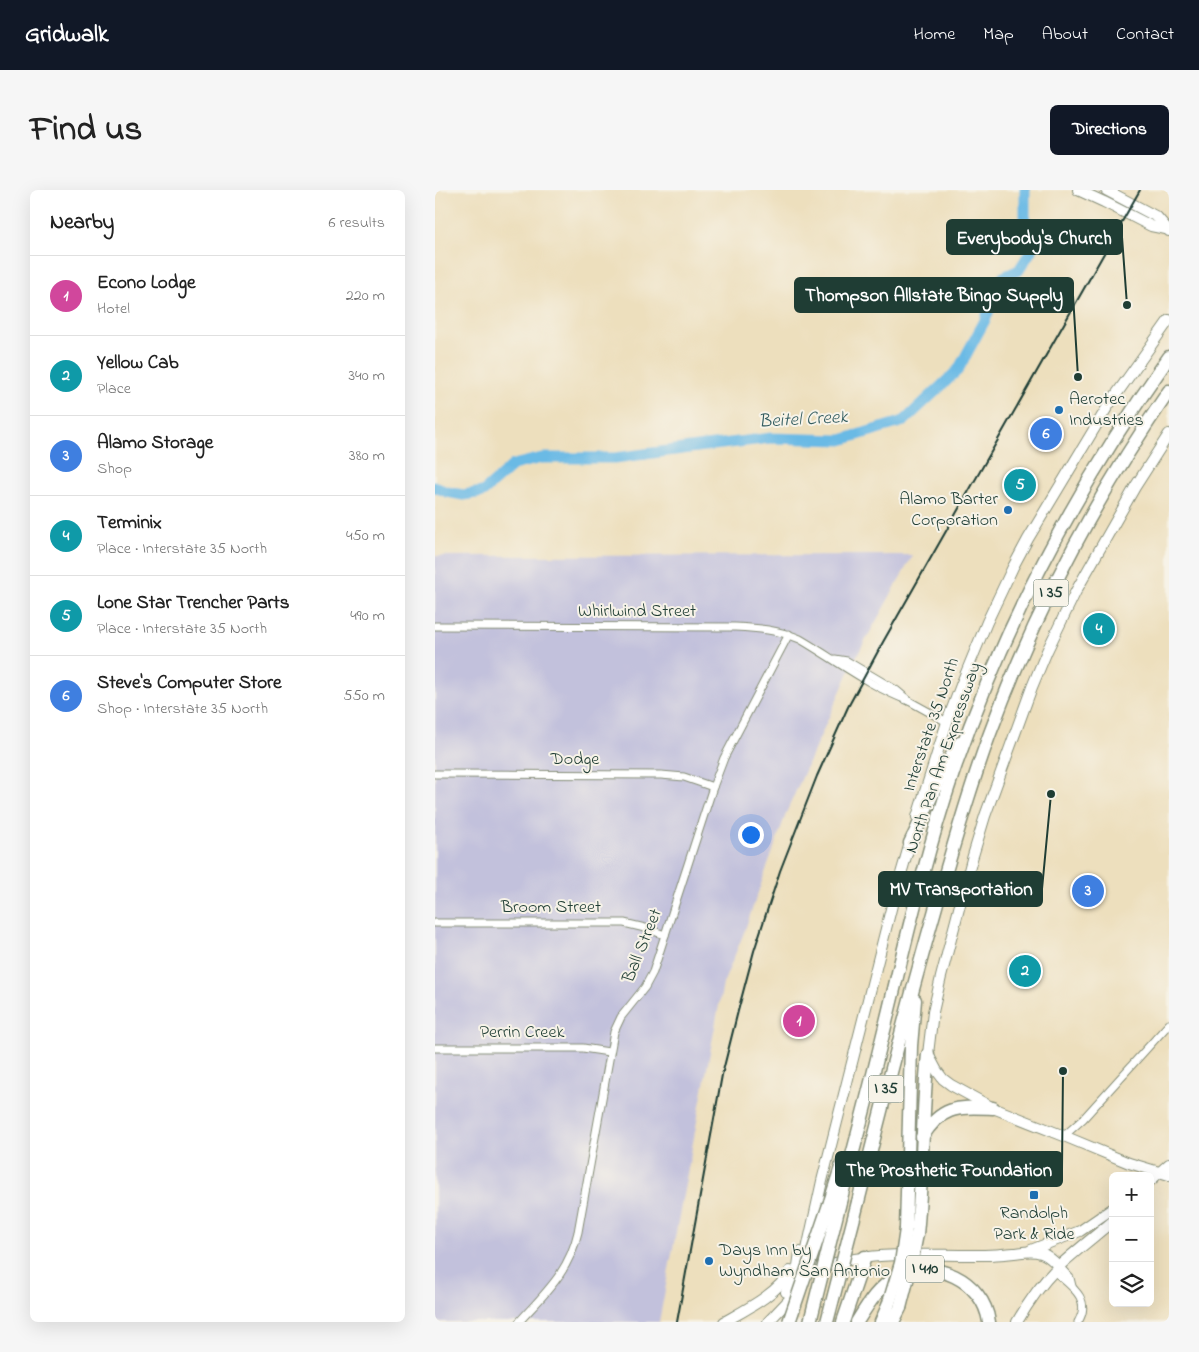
<!DOCTYPE html>
<meta charset="utf-8">
<style>
:root{--surface:#fff;--page:#f6f6f6;--text:#222;--muted:#767676;--line:#e0e0e0;--accent:#111827}
body{margin:0;font-family:"Indie Flower",sans-serif;background:var(--page);color:var(--text)}
.controls{position:absolute;right:15px;bottom:15px;display:grid;overflow:hidden;border-radius:8px;box-shadow:0 5px 20px #0002}
.controls button{width:45px;height:45px;display:grid;place-items:center;padding:0;border:0;border-bottom:1px solid var(--line);background:var(--surface);color:var(--text);font:25px sans-serif}
.you{position:absolute;left:315px;top:644px;width:18px;height:18px;margin:-12px;border:4px solid #fff;border-radius:50%;background:#1a73e8;box-shadow:0 0 0 8px #1a73e833}
.badge{display:grid;place-items:center;width:32px;height:32px;border-radius:50%;background:var(--accent);color:#fff;font-size:16px;font-weight:700}
.pin{position:absolute;translate:-50% -50%;border:2px solid #fff;box-shadow:0 1px 5px #0006}
.list{margin:0;padding:0;list-style:none}
h2{display:flex;justify-content:space-between;align-items:center;height:65px;margin:0;padding:0 20px;font-size:21px}
h2 small{font-size:16px;font-weight:400;color:var(--muted)}
.list li{display:grid;grid-template-columns:32px 1fr auto;gap:15px;align-items:center;box-sizing:border-box;height:80px;padding:0 20px;border-top:1px solid var(--line)}
.list b{display:block;font-size:19px;white-space:nowrap}
.list p{margin:0;font-size:16px;white-space:nowrap;color:var(--muted)}
.list em{font-size:16px;font-style:normal;color:var(--muted)}
.icon{flex:none;width:28px;height:28px;fill:none;stroke:currentColor;stroke-width:2;stroke-linecap:round;stroke-linejoin:round}
.map{position:relative;flex:none;width:734px;height:1132px;overflow:hidden;border-radius:8px}
header{display:flex;align-items:center;gap:30px;box-sizing:border-box;height:70px;padding:0 25px;background:var(--accent);color:#fff}
header strong{font-size:24px}
nav{display:flex;gap:28px;margin-inline-start:auto;font-size:18px}
.intro{display:flex;align-items:center;justify-content:space-between;box-sizing:border-box;height:120px;padding:0 30px}
h1{margin:0;font-size:35px}
.button{padding:12px 22px;border-radius:8px;background:var(--accent);color:#fff;font-size:18px;font-weight:700}
main{display:flex;gap:30px;padding:0 30px}
aside{flex:1;background:var(--surface);border-radius:8px;box-shadow:0 5px 20px #0002}
.map>svg:first-child{display:block}
.industrial{fill:#c2c1dc}
.lines{fill:none;stroke-linecap:round;stroke-linejoin:round}
.river{stroke:#6abae5;stroke-width:11}
.minor-casing{stroke:#868e78;stroke-width:9}
.secondary-casing{stroke:#868e78;stroke-width:12}
.motorway-casing{stroke:#868e78;stroke-width:15}
.minor{stroke:#fff;stroke-width:7}
.secondary{stroke:#fff;stroke-width:10}
.motorway{stroke:#fff;stroke-width:12}
.rail{stroke:#1f3d34;stroke-width:2}
.motorway-bridge-casing{stroke:#868e78;stroke-width:15;stroke-linecap:butt}
.motorway-bridge{stroke:#fff;stroke-width:12}
.poi-dot{fill:#1f6fb2;stroke:#f7f3e8;stroke-width:2}
.labels{text-anchor:middle;dominant-baseline:central;stroke-width:4;stroke-linejoin:round;paint-order:stroke}
.shield{fill:#f7f3e8;stroke:#60746a;stroke-width:1}
.shield-label{font-size:16px;font-weight:bold;fill:#1f3d34}
.poi-label{font-size:18px;fill:#1f3d34;stroke:#f7f3e8;text-anchor:start}
.street-label{font-size:18px;fill:#1f3d34;stroke:#f7f3e8}
.water-label{font-size:19px;font-style:italic;fill:#325c60;stroke:#f7f3e8}
.leader{fill:none;stroke:#1f3d34;stroke-width:2}
.callout-dot{fill:#1f3d34;stroke:#f7f3e8;stroke-width:2}
.callout{fill:#1f3d34;stroke:#1f3d34;stroke-width:2}
.callout-label{font-size:19px;text-anchor:middle;font-weight:bold;fill:#fff}
</style>
<header>
<strong>Gridwalk</strong>
<nav><a>Home</a><a>Map</a><a>About</a><a>Contact</a></nav>
</header>
<div class="intro"><h1>Find us</h1><a class="button">Directions</a></div>
<main>
<aside>
<h2>Nearby<small>6 results</small></h2>
<ul class="list">
<li><span class="badge" style="background:#d1479c">1</span><div><b>Econo Lodge</b><p>Hotel</p></div><em>220 m</em></li>
<li><span class="badge" style="background:#0f9aa8">2</span><div><b>Yellow Cab</b><p>Place</p></div><em>340 m</em></li>
<li><span class="badge" style="background:#3f7fe0">3</span><div><b>Alamo Storage</b><p>Shop</p></div><em>380 m</em></li>
<li><span class="badge" style="background:#0f9aa8">4</span><div><b>Terminix</b><p>Place · Interstate 35 North</p></div><em>450 m</em></li>
<li><span class="badge" style="background:#0f9aa8">5</span><div><b>Lone Star Trencher Parts</b><p>Place · Interstate 35 North</p></div><em>490 m</em></li>
<li><span class="badge" style="background:#3f7fe0">6</span><div><b>Steve's Computer Store</b><p>Shop · Interstate 35 North</p></div><em>550 m</em></li>
</ul>
</aside>
<div class="map">
<svg width="734" height="1132" viewBox="0 0 734 1132">
<rect width="100%" height="100%" fill="#f7f3e8"/>
<filter id="ink" filterUnits="userSpaceOnUse"><feTurbulence type="fractalNoise" baseFrequency=".02" numOctaves="2"/><feDisplacementMap in="SourceGraphic" scale="10" xChannelSelector="R" yChannelSelector="G"/><feConvolveMatrix kernelMatrix="1 2 1 2 8 2 1 2 1" color-interpolation-filters="sRGB"/></filter>
<filter id="wash" filterUnits="userSpaceOnUse"><feTurbulence type="fractalNoise" baseFrequency=".0096" numOctaves="4" result="noise"/><feDisplacementMap in="SourceGraphic" scale="20" xChannelSelector="R" yChannelSelector="G"/><feGaussianBlur stdDeviation="1.12" result="paint"/><feColorMatrix in="noise" values="0 0 0 0 0 0 0 0 0 0 0 0 0 0 0 0 0 1.4 0 .05"/><feComposite in="paint" operator="in"/></filter>
<g filter="url(#wash)">
<rect width="100%" height="100%" fill="#eddfbd"/>
<path class="industrial" d="M478,365L419,471L352,621L308,745L288,794L224,1132H0V366Z"/>
<g class="lines">
<path class="river" d="M0,297L12,302L28,305L48,302L78,275L107,268H180L270,256L336,248L406,250L469,231L523,180L549,132L568,87L584,80L596,61L590,44V0"/>
</g>
</g>
<g filter="url(#ink)">
<g class="lines">
<g class="minor-casing">
<g id="minor">
<path d="M0,436L300,437C322,438 344,440 365,449C401,470 434,496 474,511"/>
<path d="M400,469L412,471L461,500L474,511L512,532"/>
<path d="M0,584L226,585L249,587L278,597"/>
<path d="M0,733H189L210,738L230,745"/>
<path d="M0,858H148L174,862"/>
<path d="M629,946L648,929L734,834"/>
<path d="M624,1076L635,1088L637,1096"/>
<path d="M619,1081C634,1095 658,1108 643,1132"/>
<path d="M84,1132C111,1102 134,1082 143,1042L179,842L186,827L210,797L218,782L278,597L289,568L354,444"/>
</g>
</g>
<g class="secondary-casing">
<g id="secondary">
<path d="M643,0L669,12L716,36L731,39"/>
<path d="M671,0L722,27L734,41"/>
<path d="M734,244L700,297L641,401L612,461L597,497L550,626L537,669L506,787L498,822L493,864L502,881L508,889L516,895L558,918L629,946L694,973L734,985"/>
<path d="M482,627L512,532L526,495L552,432L578,377L593,349L673,216L734,130"/>
<path d="M715,991L734,974"/>
<path d="M596,1060L645,1041L677,1019"/>
<path d="M369,1073L387,991L457,715L477,646"/>
<path d="M368,1084C427,1058 487,1066 549,1065C559,1065 569,1064 579,1063C589,1062 597,1060 606,1063C613,1065 618,1071 624,1076"/>
<path d="M351,1102L363,1076L365,1062"/>
<path d="M289,1132C310,1120 344,1103 355,1081"/>
<path d="M333,1132L353,1111L362,1096"/>
<path d="M582,1132C593,1113 605,1095 621,1079C639,1062 659,1047 678,1031"/>
</g>
</g>
<g class="motorway-casing">
<g id="motorway">
<path d="M475,653C492,620 503,584 525,553"/>
<path d="M487,947C507,915 523,917 558,918"/>
<path d="M395,1012L407,974"/>
<path d="M423,1012C447,916 471,821 498,727C515,666 532,606 554,546C599,424 660,308 734,201"/>
<path d="M404,1016C420,953 437,891 452,828C472,746 491,663 518,583C569,435 643,295 734,167"/>
<path d="M471,1039L476,856L480,810"/>
<path d="M482,1044C488,984 487,924 493,864"/>
<path d="M408,1132L430,1067"/>
<path d="M422,1132C433,1114 443,1097 462,1087C499,1067 548,1090 554,1132"/>
<path d="M446,1132L453,1116"/>
<path d="M458,1132L465,1118"/>
</g>
</g>
<use href="#minor" class="minor"/>
<use href="#secondary" class="secondary"/>
<use href="#motorway" class="motorway"/>
<path class="rail" d="M242,1132L287,885L303,821L319,761L345,681L382,586L413,517L448,452L705,0"/>
<g class="motorway-bridge-casing">
<g id="motorway-bridge">
<path d="M453,1116L466,1073L471,1039"/>
<path d="M465,1118L475,1079L482,1044"/>
<path d="M354,1132L395,1012"/>
<path d="M375,1132L404,1016"/>
<path d="M392,1132L423,1012"/>
</g>
</g>
<use href="#motorway-bridge" class="motorway-bridge"/>
</g>
</g>
<g class="poi-dot">
<circle cx="624" cy="220" r="5"/>
<circle cx="573" cy="320" r="5"/>
<rect x="594" y="1000" width="10" height="10" rx="2.5"/>
<circle cx="274" cy="1071" r="5"/>
</g>
<g class="labels">
<g class="shield">
<rect x="598.5" y="389.5" width="35" height="27" rx="4"/>
<rect x="433.5" y="885.5" width="35" height="27" rx="4"/>
<rect x="471" y="1065.5" width="38" height="27" rx="4"/>
</g>
<g class="shield-label">
<text x="616" y="403">I 35</text>
<text x="451" y="899">I 35</text>
<text x="490" y="1079">I 410</text>
</g>
<g class="poi-label">
<text x="634" y="210">Aerotec<tspan x="634" dy="21">Industries</tspan></text>
<text x="563" y="310" text-anchor="end">Alamo Barter<tspan x="563" dy="21">Corporation</tspan></text>
<text x="599" y="1024" text-anchor="middle">Randolph<tspan x="599" dy="21">Park &amp; Ride</tspan></text>
<text x="284" y="1061">Days Inn by<tspan x="284" dy="21">Wyndham San Antonio</tspan></text>
</g>
<g class="street-label">
<text x="202" y="422">Whirlwind Street</text>
<text transform="translate(497 535) rotate(-71)">Interstate 35 North</text>
<text transform="translate(509 568) rotate(-71)">North Pan Am Expressway</text>
<text x="140" y="570">Dodge</text>
<text x="116" y="718">Broom Street</text>
<text transform="translate(208 756) rotate(-68)">Ball Street</text>
<text x="87" y="843">Perrin Creek</text>
</g>
<g class="water-label">
<text transform="translate(368 230) rotate(-3)">Beitel Creek</text>
</g>
</g>
<path class="leader" d="M692 115L687 47M643 187L638 105M616 604L607 699M628 881L627 979"/>
<g class="callout-dot">
<circle cx="692" cy="115" r="5"/>
<circle cx="643" cy="187" r="5"/>
<circle cx="616" cy="604" r="5"/>
<circle cx="628" cy="881" r="5"/>
</g>
<g class="callout">
<rect x="512" y="30" width="175" height="34" rx="5"/>
<rect x="360" y="88" width="278" height="34" rx="5"/>
<rect x="444" y="682" width="163" height="34" rx="5"/>
<rect x="401" y="962" width="226" height="34" rx="5"/>
</g>
<g class="callout-label">
<text x="599" y="54">Everybody's Church</text>
<text x="499" y="111">Thompson Allstate Bingo Supply</text>
<text x="526" y="705">MV Transportation</text>
<text x="514" y="986">The Prosthetic Foundation</text>
</g>
</svg>
<div class="controls">
<button>+</button>
<button>−</button>
<button><svg class="icon" aria-label="layers" viewBox="0 0 24 24"><path d="M12 4l9 5-9 5-9-5zM3 14l9 5 9-5"/></svg></button>
</div>
<div class="you"></div>
<div class="pin badge" style="left:364px;top:831px;background:#d1479c">1</div>
<div class="pin badge" style="left:590px;top:781px;background:#0f9aa8">2</div>
<div class="pin badge" style="left:653px;top:701px;background:#3f7fe0">3</div>
<div class="pin badge" style="left:664px;top:439px;background:#0f9aa8">4</div>
<div class="pin badge" style="left:585px;top:295px;background:#0f9aa8">5</div>
<div class="pin badge" style="left:611px;top:244px;background:#3f7fe0">6</div>
</div>
</main>
